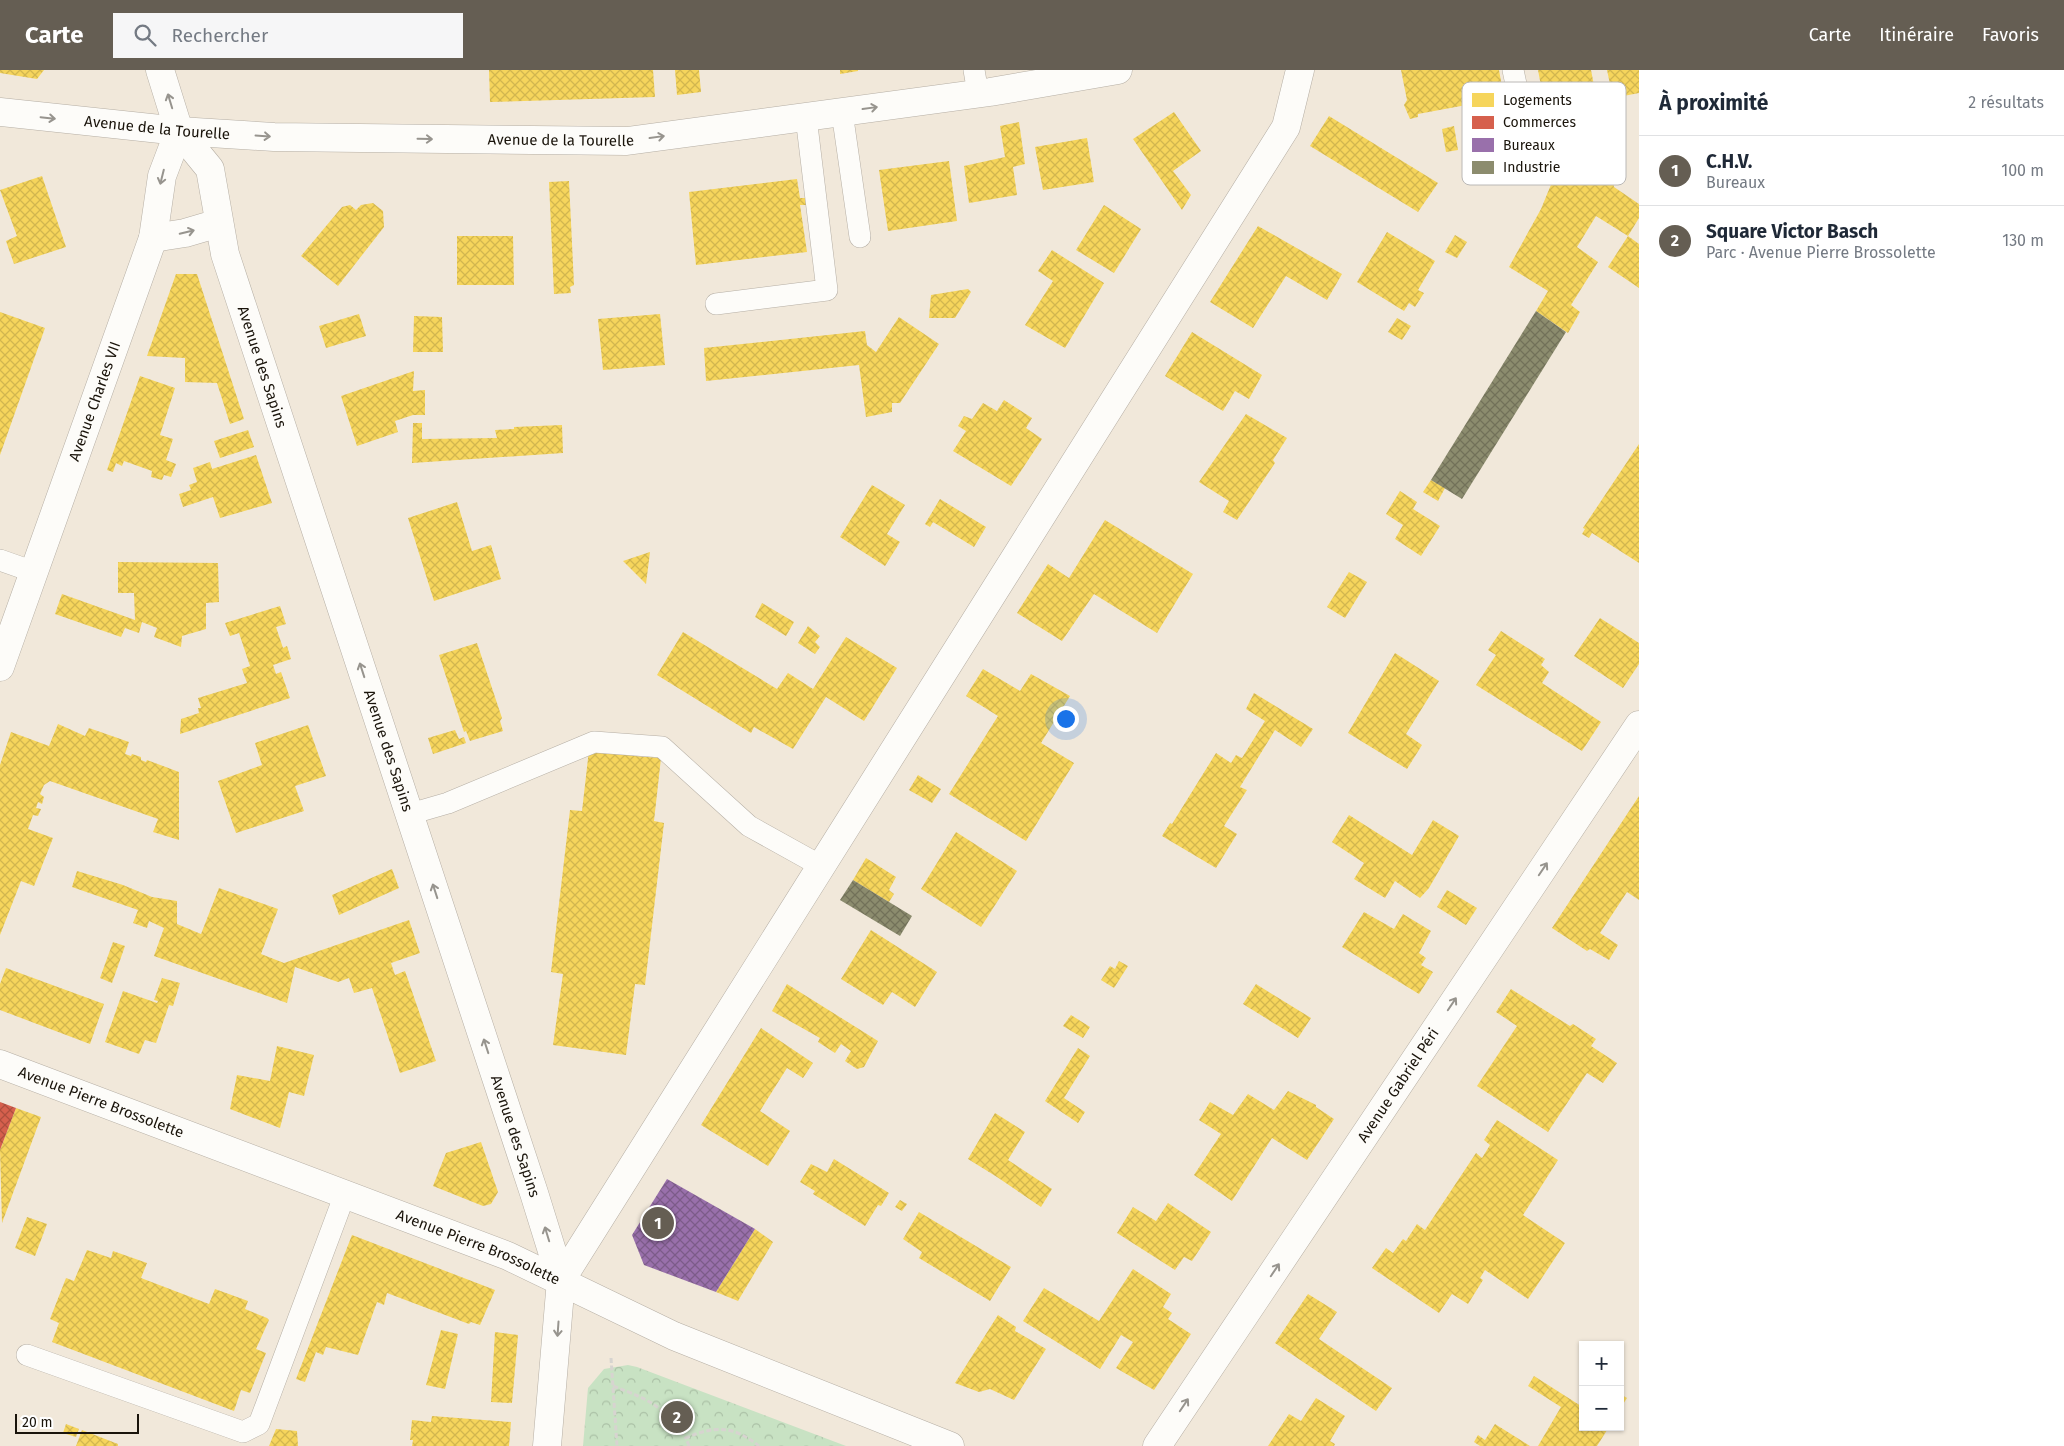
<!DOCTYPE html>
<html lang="fr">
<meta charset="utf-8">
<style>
:root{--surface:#fff;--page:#f6f6f7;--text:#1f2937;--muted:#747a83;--line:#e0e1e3;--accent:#655e53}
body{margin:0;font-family:"Fira Sans",sans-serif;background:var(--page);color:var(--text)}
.controls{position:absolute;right:15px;bottom:15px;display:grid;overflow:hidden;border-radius:0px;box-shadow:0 1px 4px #0004}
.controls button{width:45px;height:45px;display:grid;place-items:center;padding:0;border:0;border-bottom:1px solid var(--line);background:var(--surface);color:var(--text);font:25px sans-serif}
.scale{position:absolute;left:15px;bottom:12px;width:124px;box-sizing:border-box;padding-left:5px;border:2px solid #1a140b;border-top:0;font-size:14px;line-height:18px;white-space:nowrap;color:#1a140b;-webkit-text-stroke:4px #fff;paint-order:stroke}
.you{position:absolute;left:1065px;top:648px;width:18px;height:18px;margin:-12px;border:4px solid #fff;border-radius:50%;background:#1a73e8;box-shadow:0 0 0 8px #1a73e833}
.badge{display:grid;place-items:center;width:32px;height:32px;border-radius:50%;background:var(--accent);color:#fff;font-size:16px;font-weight:700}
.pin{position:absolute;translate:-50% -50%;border:2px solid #fff;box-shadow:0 1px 5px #0006}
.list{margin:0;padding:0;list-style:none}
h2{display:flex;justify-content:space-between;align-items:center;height:65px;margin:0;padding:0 20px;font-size:21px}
h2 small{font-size:16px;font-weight:400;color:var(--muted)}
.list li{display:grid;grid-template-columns:32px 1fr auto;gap:15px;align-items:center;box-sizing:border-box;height:70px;padding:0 20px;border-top:1px solid var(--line)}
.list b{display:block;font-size:19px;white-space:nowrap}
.list p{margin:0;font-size:16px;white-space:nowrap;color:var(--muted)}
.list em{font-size:16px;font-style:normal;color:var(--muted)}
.icon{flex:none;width:28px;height:28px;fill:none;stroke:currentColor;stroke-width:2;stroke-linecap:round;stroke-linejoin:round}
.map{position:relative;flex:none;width:1639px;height:1376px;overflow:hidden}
header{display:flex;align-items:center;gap:30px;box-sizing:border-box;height:70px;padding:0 25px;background:var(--accent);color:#fff}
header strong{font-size:24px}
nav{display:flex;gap:28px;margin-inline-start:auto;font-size:18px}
.search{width:350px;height:45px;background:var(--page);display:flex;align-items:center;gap:12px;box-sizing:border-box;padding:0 18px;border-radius:0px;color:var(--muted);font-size:19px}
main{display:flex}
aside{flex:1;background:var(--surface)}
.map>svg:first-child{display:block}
.forest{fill:url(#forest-crowns)}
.homes{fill:url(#homes-cross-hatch)}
.shops{fill:url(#shops-cross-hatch)}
.offices{fill:url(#offices-cross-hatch)}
.industry{fill:url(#industry-cross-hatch)}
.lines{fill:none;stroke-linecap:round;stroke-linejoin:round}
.service-casing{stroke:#b5aea4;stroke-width:22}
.minor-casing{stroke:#b5aea4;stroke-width:29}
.tertiary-casing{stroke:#b5aea4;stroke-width:29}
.path{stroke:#d7d4d0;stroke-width:3;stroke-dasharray:5 2.5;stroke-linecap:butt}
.service{stroke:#fdfcf9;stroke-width:21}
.minor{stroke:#fdfcf9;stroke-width:28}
.tertiary{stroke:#fdfcf9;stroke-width:28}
.oneway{stroke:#97948e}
.labels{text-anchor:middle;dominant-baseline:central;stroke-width:5;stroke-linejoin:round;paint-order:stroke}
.street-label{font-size:15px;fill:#1a140b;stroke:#fff}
.key{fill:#fff;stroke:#bab8b6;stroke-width:1}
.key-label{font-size:14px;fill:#1a140b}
</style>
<header>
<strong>Carte</strong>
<div class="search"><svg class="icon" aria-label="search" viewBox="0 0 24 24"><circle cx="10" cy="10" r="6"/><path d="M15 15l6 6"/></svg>Rechercher</div>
<nav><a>Carte</a><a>Itinéraire</a><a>Favoris</a></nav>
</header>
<main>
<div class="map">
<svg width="1639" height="1376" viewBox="0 0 1639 1376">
<defs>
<pattern id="forest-crowns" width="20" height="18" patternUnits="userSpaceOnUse" patternTransform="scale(1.25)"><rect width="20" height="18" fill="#c8e2c3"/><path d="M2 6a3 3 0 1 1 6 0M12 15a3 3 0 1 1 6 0" fill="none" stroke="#abc1a6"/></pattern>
<pattern id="homes-cross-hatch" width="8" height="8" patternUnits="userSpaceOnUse" patternTransform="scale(1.25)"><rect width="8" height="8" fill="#f6d55c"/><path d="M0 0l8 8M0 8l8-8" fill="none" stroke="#d2b64f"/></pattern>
<pattern id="shops-cross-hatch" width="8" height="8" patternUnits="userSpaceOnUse" patternTransform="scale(1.25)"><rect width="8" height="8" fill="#d6604d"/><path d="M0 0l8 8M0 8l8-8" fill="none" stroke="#ad4e3e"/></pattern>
<pattern id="offices-cross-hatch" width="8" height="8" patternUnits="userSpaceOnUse" patternTransform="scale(1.25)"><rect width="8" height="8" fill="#9970ab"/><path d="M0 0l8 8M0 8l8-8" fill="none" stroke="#7c5b89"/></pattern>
<pattern id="industry-cross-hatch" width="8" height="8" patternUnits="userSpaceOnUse" patternTransform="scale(1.25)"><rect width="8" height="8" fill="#8c8c6e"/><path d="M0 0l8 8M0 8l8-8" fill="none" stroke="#727159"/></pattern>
</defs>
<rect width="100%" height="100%" fill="#f1e8da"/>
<path class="forest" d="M628,1295L637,1297L846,1376H583L588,1318L604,1299Z"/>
<g class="homes">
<path d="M0,0H44L37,9L0,3Z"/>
<path d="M489,0H653L655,27L490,32Z"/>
<path d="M675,0H699L701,22L677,25Z"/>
<path d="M840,0H858V1L840,4Z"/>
<path d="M1401,0H1499L1504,28L1418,44V47L1410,49L1404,35L1407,30Z"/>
<path d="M1538,0H1591L1614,117L1639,134V148L1628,166L1596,146L1577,177L1598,192L1571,235L1580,242L1568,263L1536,241L1548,221L1509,197L1541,139L1557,100Z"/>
<path d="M1607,0H1639V23L1613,28Z"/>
<path d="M1174,42L1201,81L1173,101L1191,125L1182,140L1133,69Z"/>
<path d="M1329,46L1438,113L1418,142L1310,76Z"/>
<path d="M1019,52L1025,94L1013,97L1017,125L969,133L964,96L1005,87L1000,56Z"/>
<path d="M1454,56L1458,80L1446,82L1442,59Z"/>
<path d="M1087,68L1094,112L1043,120L1035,77Z"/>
<path d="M949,91L957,151L888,161L879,100Z"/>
<path d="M42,106L66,177L14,194L6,171L17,166L0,120Z"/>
<path d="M797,109L800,128H806V135H800L807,182L696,195L689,122Z"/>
<path d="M569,111L574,215L570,217L571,223L554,224L549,112Z"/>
<path d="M373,133L383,141L384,157L338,216L301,186L342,137L350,135L356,140L361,135Z"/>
<path d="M1104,135L1141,159L1114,203L1076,180Z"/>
<path d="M1258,156L1342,204L1327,230L1286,206L1253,258L1210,232Z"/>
<path d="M1387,162L1435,191L1418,220L1424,223L1415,237L1409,233L1404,241L1357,212Z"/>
<path d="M1455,165L1467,172L1457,188L1445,182Z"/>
<path d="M457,166H513L514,215H457Z"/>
<path d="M1628,166L1639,174V218L1608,197Z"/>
<path d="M1052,180L1104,213L1065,278L1025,255L1053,211L1038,201Z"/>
<path d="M176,204H197L244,349L230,354L217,313L185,312V288L147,286Z"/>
<path d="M968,219L971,222L955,248H929L931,225Z"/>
<path d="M0,242L45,258L0,385Z"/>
<path d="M359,244L366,266L326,278L319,256Z"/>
<path d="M660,244L665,295L603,300L598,249Z"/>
<path d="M414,246L442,247L443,282H413Z"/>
<path d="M899,247L939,274L900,333H892V342L866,347L859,295L706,311L704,278L865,261L867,275L876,282Z"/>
<path d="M1397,248L1411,256L1402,270L1388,262Z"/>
<path d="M1192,262L1262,305L1249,329L1235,321L1223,341L1165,306Z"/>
<path d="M414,301L413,321L425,320V345H413L395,351L398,362L357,376L341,326Z"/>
<path d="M140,306L175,318L160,365L173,369L166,390L176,394L171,407L164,405L162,410L151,407L152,401L124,391L122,396L116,393L113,402L107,400Z"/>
<path d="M1004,330L1032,348L1026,358L1042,369L1011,416L953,381L966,361L958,356L964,346L972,349L983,333L997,341Z"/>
<path d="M1246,344L1287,368L1273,390L1275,393L1237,450L1223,442L1229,431L1199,412Z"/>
<path d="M413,353H422V369L497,368L495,360L514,359V357L562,355L563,383L412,393Z"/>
<path d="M248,360L254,377L220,388L214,371Z"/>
<path d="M1639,374V493L1592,463L1589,468L1582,464L1585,459L1583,458Z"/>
<path d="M256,385L272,433L220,448L213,427L183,437L179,424L191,420L189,415L197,412L193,398L210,392L212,399Z"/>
<path d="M1431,410L1445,418L1438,431L1423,422Z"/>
<path d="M872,415L905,435L887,464L900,472L885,496L840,467Z"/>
<path d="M1400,421L1417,432L1413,439L1440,456L1421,486L1395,469L1403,455L1386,444Z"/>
<path d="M940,429L986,457L974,477L933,452L930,457L925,454Z"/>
<path d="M457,432L472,481L491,475L501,509L434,531L408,448Z"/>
<path d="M1105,450L1193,504L1157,563L1094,524L1062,571L1017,543L1048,494L1069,508Z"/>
<path d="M650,482L646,514L623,491Z"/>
<path d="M118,492L218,493L219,532L206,533V559L182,566L181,577L154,567L157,558L142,552L139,563L125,558L121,567L55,544L62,524L135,550L134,523H118Z"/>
<path d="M1349,502L1367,512L1345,548L1327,537Z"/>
<path d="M762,533L794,552L786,566L755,547Z"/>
<path d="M280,536L286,554L276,557L283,578L287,576L291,589L273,595L276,604L281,602L290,628L180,664L181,649L199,643L198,638H201L198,628L247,613L242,599L250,596L239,563L230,566L225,553Z"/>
<path d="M1600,548L1639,573V594L1623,618L1574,586Z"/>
<path d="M808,556L820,566L815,572L820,577L815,584L798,573Z"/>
<path d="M1501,561L1545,589L1541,595L1549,602L1542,613L1601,652L1582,681L1476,615L1496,585L1488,580Z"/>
<path d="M683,562L777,619L788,603L813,619L846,567L897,598L864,651L826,627L793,679L754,657L751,663L657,605Z"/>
<path d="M477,573L502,648L500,651L503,661L470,671L466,661L464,662L439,585Z"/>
<path d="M1395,583L1439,611L1406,664L1422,675L1407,699L1348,663Z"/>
<path d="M983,599L1020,621L1031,604L1070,626L1041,673L1074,693L1026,771L949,724L998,646L966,626Z"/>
<path d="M1254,623L1313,659L1301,677L1275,660L1240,717L1247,720L1224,756L1237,764L1216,798L1162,766L1170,753L1172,754L1216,683L1231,693L1236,685L1242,688L1265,651L1246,639Z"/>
<path d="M58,654L85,666L89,658L129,672L125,684L131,686L132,684L141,687V690L146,692L147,690L179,702V770L153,762L158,749L50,711L44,715L40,724L44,727L42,734L38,732L36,738L41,739L38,746L33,745L28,759L53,768L34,816L21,811L0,865V695L11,662L49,676Z"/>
<path d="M308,655L326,706L295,716L304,741L236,763L218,711L262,695L255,673Z"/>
<path d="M455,660L459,669L464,667L466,673L433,684L428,668Z"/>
<path d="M589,680H635V686L661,688L654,751L664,753L645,915L635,914L626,985L553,975L563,904L551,902L570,740L582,741Z"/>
<path d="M918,705L941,719L932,733L909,720Z"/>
<path d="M1639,726V830L1627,822L1600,863L1618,875L1609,890L1590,879L1587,881L1552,858Z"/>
<path d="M1349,745L1412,785L1433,750L1459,766L1429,818L1420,828L1395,811L1385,828L1354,809L1364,793L1332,772Z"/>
<path d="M956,762L1017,801L981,857L921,819Z"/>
<path d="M866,788L896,807L889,820L894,824L889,832L853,810Z"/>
<path d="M392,799L399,818L339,845L332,825Z"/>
<path d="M77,801L123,815L152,827L177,831V854L201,864L219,818L278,839L261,884L284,893L409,850L420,883L391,893L395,905L405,901L436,991L400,1003L372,918L354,923L349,908L338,912L295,897L287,933L154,886L164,858L149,851L147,858L133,853L138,840L72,817Z"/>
<path d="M1447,820L1477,838L1466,855L1437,837Z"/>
<path d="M1364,842L1394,859L1403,844L1431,861L1419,883L1426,888L1421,895L1433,902L1419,924L1342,877Z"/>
<path d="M871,860L937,902L915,937L892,922L883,935L841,909Z"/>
<path d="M113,872L125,876L112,913L100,908Z"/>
<path d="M1119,891L1128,896L1114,918L1101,910L1110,896L1115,899Z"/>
<path d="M6,898L104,934L90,974L0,940V914Z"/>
<path d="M162,908L180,913L173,936L169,935L156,973L145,970L139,984L105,972L123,921L157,933L158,931L154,930Z"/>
<path d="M787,914L878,971L864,997L857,999L845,991L851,981L841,974L835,983L818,972L820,968L772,941Z"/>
<path d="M1256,914L1311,948L1298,968L1243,934Z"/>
<path d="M1511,919L1570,956L1573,954L1596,969L1591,976L1617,993L1603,1013L1587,1003L1548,1062L1477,1016L1517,956L1496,942Z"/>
<path d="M1071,945L1090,957L1083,968L1063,956Z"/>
<path d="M761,958L813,993L803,1008L787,998L760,1041L790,1061L768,1096L701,1055Z"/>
<path d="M277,976L314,985L304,1026L289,1022L280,1058L230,1039L237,1005L270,1011Z"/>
<path d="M1078,978L1090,986L1064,1028L1085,1042L1078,1053L1045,1031Z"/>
<path d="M1288,1021L1316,1035V1037L1334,1049L1307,1090L1272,1068L1232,1131L1194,1105L1221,1064L1199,1050L1210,1032L1233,1045L1248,1024L1274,1040Z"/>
<path d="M16,1038L41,1047L2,1153L0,1080Z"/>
<path d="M995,1043L1025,1062L1008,1090L1052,1119L1041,1137L997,1107L968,1089Z"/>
<path d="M1497,1050L1558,1090L1523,1145L1565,1173L1528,1229L1485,1200L1480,1208L1483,1210L1468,1234L1452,1224L1439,1243L1372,1198L1386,1178L1393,1183L1403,1169L1406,1171L1417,1154L1425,1160L1476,1083L1482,1088L1490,1075L1484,1070Z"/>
<path d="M481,1072L498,1122L491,1134L483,1136L433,1116L446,1083Z"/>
<path d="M834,1089L889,1123L881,1136L878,1135L865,1156L813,1124L815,1121L800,1112L811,1094L827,1102Z"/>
<path d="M900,1130L907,1134L902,1141L895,1137Z"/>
<path d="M1168,1133L1211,1162L1192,1191L1184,1187L1175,1200L1117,1163L1133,1137L1156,1151Z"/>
<path d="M919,1142L1011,1197L990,1231L919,1188L922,1182L903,1169Z"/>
<path d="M27,1147L47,1154L35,1186L15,1178Z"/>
<path d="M755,1159L773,1172L738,1231L716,1222Z"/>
<path d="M352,1165L495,1220L480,1255L471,1252L469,1254L387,1223L384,1235L377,1232L358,1285L326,1277L323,1285L316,1282L305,1312L296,1309Z"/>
<path d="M87,1180L111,1188L113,1181L147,1193L141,1208L209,1234L215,1219L248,1231L245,1239L267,1248L269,1250L256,1279L266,1283L250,1323L241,1320L234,1341L52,1272L59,1253L50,1249L66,1208L74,1211Z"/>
<path d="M1133,1199L1171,1224L1163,1237L1172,1243L1168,1249L1191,1264L1154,1320L1116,1298L1133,1272L1121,1265L1100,1299L1023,1251L1044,1218L1099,1251Z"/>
<path d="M1308,1224L1337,1242L1319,1269L1392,1318L1376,1341L1275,1273Z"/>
<path d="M998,1245L1016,1257L1015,1261L1046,1279L1014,1330L990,1319L979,1322L955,1313Z"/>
<path d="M441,1260L458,1264L445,1319L426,1315Z"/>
<path d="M495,1262L518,1265L512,1333L491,1332Z"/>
<path d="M1534,1306L1581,1336L1583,1333V1357H1609L1597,1376H1538L1561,1337L1528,1316Z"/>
<path d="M1620,1324L1627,1328L1620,1339Z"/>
<path d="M1316,1328L1345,1346L1330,1371L1335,1374L1334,1376H1268L1289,1344L1301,1351Z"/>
<path d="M432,1346L511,1352L509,1376H412L413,1370H410L412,1350L431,1352Z"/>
<path d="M66,1354L79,1359L76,1367L63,1363Z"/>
<path d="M1495,1354L1530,1376H1480L1474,1372L1478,1365L1485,1370Z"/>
<path d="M276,1359L297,1361L298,1376H269Z"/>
<path d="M82,1360L118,1374V1376H76Z"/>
</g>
<path class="shops" d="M0,1032L16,1038L0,1080Z"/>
<path class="offices" d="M667,1109L755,1159L716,1222L644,1195L632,1165Z"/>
<g class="industry">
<path d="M1536,241L1566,262L1462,429L1431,410Z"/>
<path d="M853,810L912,846L900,866L840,830Z"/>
</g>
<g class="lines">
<g class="service-casing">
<g id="service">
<path d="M974,0L978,23"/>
<path d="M1513,0L1523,47L1517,95"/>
<path d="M842,42L860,167"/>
<path d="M716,234L827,220L806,47"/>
<path d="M0,490L34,502"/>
<path d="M410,744L448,733L594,672L662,677L749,756L821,796"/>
<path d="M27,1285L243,1362L259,1354L345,1124"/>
</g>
</g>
<g class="minor-casing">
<g id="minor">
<path id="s1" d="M160,0L179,61L210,99L225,184L534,1123L561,1210L547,1376"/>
<path id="s2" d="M0,42L179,61L274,67L627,71L990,22L1118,0"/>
<path d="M153,168L185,163L219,153"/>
<path id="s3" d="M0,597L153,168L162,106L179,61"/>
<path d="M561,1210L1286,57L1300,0"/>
</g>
</g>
<g class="tertiary-casing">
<g id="tertiary">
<path id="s4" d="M0,994L508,1186L674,1266L950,1376"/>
<path id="s5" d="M1157,1376L1639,655"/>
</g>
</g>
<g class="path">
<path d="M611,1288L617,1376"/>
<path d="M613,1316C652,1331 660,1334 686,1368"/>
<path d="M689,1376L686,1368C715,1355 734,1356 759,1376"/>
</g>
<use href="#service" class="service"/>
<use href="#minor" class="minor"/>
<use href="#tertiary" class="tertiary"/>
</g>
<defs><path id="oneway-shaft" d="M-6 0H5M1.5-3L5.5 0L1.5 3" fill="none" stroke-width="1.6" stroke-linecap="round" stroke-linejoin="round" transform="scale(1.25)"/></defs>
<g class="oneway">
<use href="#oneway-shaft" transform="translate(170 31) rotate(-107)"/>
<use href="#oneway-shaft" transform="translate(870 38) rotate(-8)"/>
<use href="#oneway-shaft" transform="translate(48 48) rotate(6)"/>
<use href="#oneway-shaft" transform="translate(263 66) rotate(4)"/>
<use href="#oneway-shaft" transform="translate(657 67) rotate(-8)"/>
<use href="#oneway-shaft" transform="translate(425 69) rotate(1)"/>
<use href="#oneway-shaft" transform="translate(162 107) rotate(104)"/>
<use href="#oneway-shaft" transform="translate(187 162) rotate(-13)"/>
<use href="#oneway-shaft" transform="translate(362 600) rotate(-108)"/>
<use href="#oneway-shaft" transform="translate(1543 799) rotate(-56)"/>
<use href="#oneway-shaft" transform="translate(435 821) rotate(-108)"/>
<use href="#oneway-shaft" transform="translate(1452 934) rotate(-56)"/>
<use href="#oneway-shaft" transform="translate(486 976) rotate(-108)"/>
<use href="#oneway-shaft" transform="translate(547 1164) rotate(-107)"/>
<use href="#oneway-shaft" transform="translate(1275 1200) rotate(-56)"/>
<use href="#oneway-shaft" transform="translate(558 1259) rotate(94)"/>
<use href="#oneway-shaft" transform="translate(1184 1335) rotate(-56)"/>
</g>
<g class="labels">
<g class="street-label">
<text stroke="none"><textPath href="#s2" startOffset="158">Avenue de la Tourelle</textPath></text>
<text stroke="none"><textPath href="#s2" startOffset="562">Avenue de la Tourelle</textPath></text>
<text stroke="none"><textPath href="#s1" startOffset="318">Avenue des Sapins</textPath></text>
<text stroke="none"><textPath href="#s3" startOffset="282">Avenue Charles VII</textPath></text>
<text stroke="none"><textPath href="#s1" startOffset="722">Avenue des Sapins</textPath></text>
<text stroke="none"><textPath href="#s5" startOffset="434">Avenue Gabriel Péri</textPath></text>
<text stroke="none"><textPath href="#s4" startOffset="108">Avenue Pierre Brossolette</textPath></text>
<text stroke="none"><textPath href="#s1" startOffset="1128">Avenue des Sapins</textPath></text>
<text stroke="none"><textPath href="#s4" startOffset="512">Avenue Pierre Brossolette</textPath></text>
</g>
</g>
<rect x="1462" y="12" width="164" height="103" rx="8" class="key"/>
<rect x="1472" y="23" width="22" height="14" fill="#f6d55c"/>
<rect x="1472" y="46" width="22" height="13" fill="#d6604d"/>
<rect x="1472" y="68" width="22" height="14" fill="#9970ab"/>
<rect x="1472" y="91" width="22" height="13" fill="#8c8c6e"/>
<g class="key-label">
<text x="1503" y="35">Logements</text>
<text x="1503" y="57">Commerces</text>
<text x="1503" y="80">Bureaux</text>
<text x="1503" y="102">Industrie</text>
</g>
</svg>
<div class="controls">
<button>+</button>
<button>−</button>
</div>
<div class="scale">20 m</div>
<div class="you"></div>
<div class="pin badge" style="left:658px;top:1153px">1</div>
<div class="pin badge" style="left:677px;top:1347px">2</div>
</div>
<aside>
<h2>À proximité<small>2 résultats</small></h2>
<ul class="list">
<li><span class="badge">1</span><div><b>C.H.V.</b><p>Bureaux</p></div><em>100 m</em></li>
<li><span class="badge">2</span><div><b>Square Victor Basch</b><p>Parc · Avenue Pierre Brossolette</p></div><em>130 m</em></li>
</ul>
</aside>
</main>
